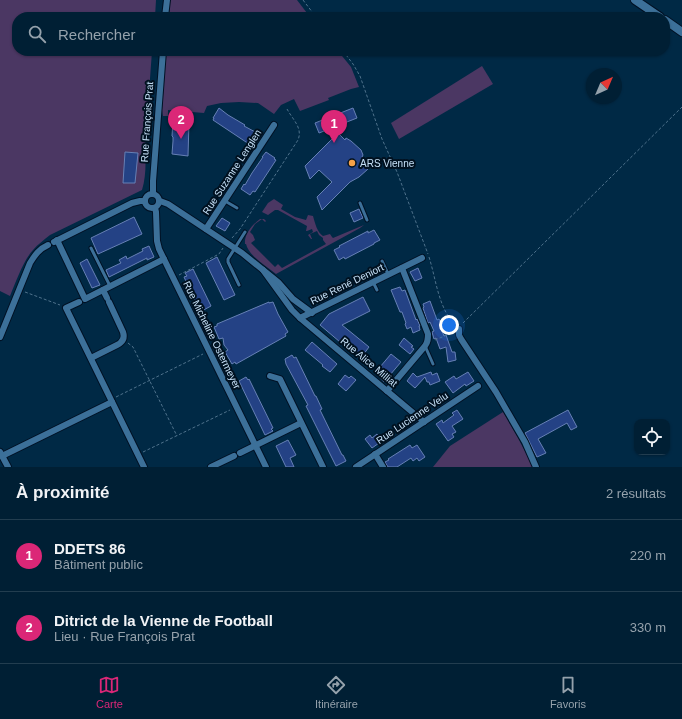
<!DOCTYPE html>
<html lang="fr">
<meta charset="utf-8">
<style>
:root{--surface:#001f34;--page:#0e2c40;--text:#f1f3f6;--muted:#95a2ac;--line:#223d4f;--accent:#db2777}
body{margin:0;font-family:Arial,sans-serif;background:var(--page);color:var(--text)}
.controls{position:absolute;right:12px;bottom:12px;display:grid;overflow:hidden;border-radius:8px;box-shadow:0 1px 3px #0004}
.controls button{width:36px;height:36px;display:grid;place-items:center;padding:0;border:0;border-bottom:1px solid var(--line);background:var(--surface);color:var(--text);font:20px sans-serif}
.compass{position:absolute;left:586px;top:68px;width:36px;height:36px;border-radius:50%;background:var(--surface);box-shadow:0 1px 3px #0004;rotate:44deg}
.you{position:absolute;left:449px;top:325px;width:14px;height:14px;margin:-10px;border:3px solid #fff;border-radius:50%;background:#1a73e8;box-shadow:0 0 0 6px #1a73e833}
.badge{display:grid;place-items:center;width:26px;height:26px;border-radius:50%;background:var(--accent);color:#fff;font-size:13px;font-weight:700}
.pin{position:absolute;translate:-50% -33px;filter:drop-shadow(0 1px 2px #0008)}
.pin::after{content:'';position:absolute;top:21px;width:14px;height:12px;background:inherit;clip-path:polygon(0 0,100% 0,50% 100%)}
.list{margin:0;padding:0;list-style:none}
h2{display:flex;justify-content:space-between;align-items:center;height:52px;margin:0;padding:0 16px;font-size:17px}
h2 small{font-size:13px;font-weight:400;color:var(--muted)}
.list li{display:grid;grid-template-columns:26px 1fr auto;gap:12px;align-items:center;box-sizing:border-box;height:72px;padding:0 16px;border-top:1px solid var(--line)}
.list b{display:block;font-size:15px;white-space:nowrap}
.list p{margin:0;font-size:13px;white-space:nowrap;color:var(--muted)}
.list em{font-size:13px;font-style:normal;color:var(--muted)}
.icon{flex:none;width:22px;height:22px;fill:none;stroke:currentColor;stroke-width:2;stroke-linecap:round;stroke-linejoin:round}
.map{position:relative;flex:none;width:682px;height:467px;overflow:hidden}
.search{position:absolute;background:var(--surface);box-shadow:0 1px 3px #0004;left:12px;right:12px;top:12px;height:44px;display:flex;align-items:center;gap:10px;box-sizing:border-box;padding:0 14px;border-radius:16px;color:var(--muted);font-size:15px}
.sheet{height:196px;background:var(--surface)}
nav{display:flex;justify-content:space-around;align-items:center;box-sizing:border-box;height:56px;border-top:1px solid var(--line);background:var(--surface);font-size:11px;color:var(--muted)}
nav a{display:grid;justify-items:center;gap:2px}
nav .on{color:var(--accent)}
.map>svg:first-child{display:block}
.green{fill:#4b3763}
.building{fill:#244285;stroke:#6680b5}
.lines{fill:none;stroke-linecap:round;stroke-linejoin:round}
.service-casing{stroke:#001124;stroke-width:5}
.minor-casing{stroke:#001124;stroke-width:8}
.tertiary-casing{stroke:#001124;stroke-width:10}
.path{stroke:#4f728c;stroke-width:1;stroke-dasharray:3 2;stroke-linecap:butt}
.service{stroke:#3c7099;stroke-width:3}
.minor{stroke:#3c7099;stroke-width:6}
.tertiary{stroke:#3c7099;stroke-width:8}
.poi-dot{fill:#f7a148;stroke:#001120;stroke-width:1.5}
.labels{text-anchor:middle;dominant-baseline:central;stroke-width:4;stroke-linejoin:round;paint-order:stroke}
.street-label{font-size:10px;fill:#c5e0f7;stroke:#001120}
.poi-label{font-size:10px;fill:#c5e0f7;stroke:#001120;text-anchor:start}
</style>
<div class="map">
<svg width="682" height="467" viewBox="0 0 682 467">
<rect width="100%" height="100%" fill="#002945"/>
<g class="green">
<path d="M0,0H156L155,17H17V51H152L145,148C146,162 146,177 142,190L50,235C44,240 38,244 33,250C23,261 16,282 10,296L0,291Z"/>
<path d="M170,0H297L310,17H169Z"/>
<path d="M166,51H338L351,67L359,87L351,89L328,98L329,100L300,111L294,99L281,105L274,114L258,103L239,102L221,103L207,106L204,113L168,110V116H163L162,110Z"/>
<path d="M482,66L493,84L399,139L391,123Z"/>
<path d="M274,199L283,205L281,209L295,217L306,220L308,215L313,216C315,223 317,232 323,236L330,234L332,237L333,238L364,225L360,228L276,274C266,266 249,256 246,244H245C244,234 252,225 260,219H264L266,221L265,222L262,219L255,224L250,232L253,235L255,240L251,243L275,267L278,264L282,268L326,244L323,240V238L319,235L317,231L310,234L312,239H311L308,235L313,232L312,229L307,231H306L307,226L278,210H275L268,215L262,212L268,203Z"/>
<path d="M503,412L518,438L533,467H433L450,446Z"/>
</g>
<g class="building">
<path d="M219,108L228,115L245,125L244,126L259,134L252,146L213,120L214,118H213Z"/>
<path d="M353,108L357,118L319,133L315,123Z"/>
<path d="M173,121L189,122L188,156L172,154L173,141V137L172,136Z"/>
<path d="M338,133L345,140L346,138L351,141L361,150L363,155L362,157L369,163L365,167L368,169L359,177L350,182L322,210L317,197L332,182L319,170L310,179L305,166Z"/>
<path d="M125,152L138,153L135,183H123Z"/>
<path d="M266,152L275,158L274,159L276,160L255,192L253,191L250,195L241,189L244,184L245,185L252,173L263,157H262Z"/>
<path d="M359,209L363,218L354,222L350,213Z"/>
<path d="M134,217L142,234L98,254L91,238Z"/>
<path d="M222,218L230,223L225,231L216,226Z"/>
<path d="M374,230L380,240L374,243V244L345,259L344,257L339,260L334,250L340,247L339,246L368,231V233Z"/>
<path d="M149,246L154,257L147,260V258L109,277L106,270L121,263L119,260L126,256L127,259L143,251L142,249Z"/>
<path d="M217,257L235,295L224,300L206,263Z"/>
<path d="M87,259L100,285L92,288L80,263Z"/>
<path d="M418,268L422,278L415,281L410,272Z"/>
<path d="M193,269L211,306L200,312L184,277L187,276L185,273Z"/>
<path d="M400,287L402,291L405,290L416,320L417,319L420,326H419L420,330L413,333L411,327L407,329L405,324L406,323L402,312H400L391,290Z"/>
<path d="M363,297L370,311L342,325L369,347L360,359L320,325L329,314Z"/>
<path d="M430,301L437,320L439,319L442,325L440,326L444,336L446,335L452,352H455L456,360L448,362L446,347L440,349L436,338L434,339L432,332L434,331L430,322L428,323L423,308L424,307L423,304Z"/>
<path d="M269,302V303L273,302L278,314L288,332L285,334L286,336L236,364L235,362L232,364L225,352L228,350L224,345L223,338L219,339L214,327L217,326V324Z"/>
<path d="M404,338L413,346L411,347L414,349L410,354L399,345Z"/>
<path d="M312,342L337,364L330,372L322,366L323,365L305,350Z"/>
<path d="M391,354L401,362L384,382L376,374L381,368L380,367Z"/>
<path d="M292,355L294,358L296,357L315,396H316L322,409L320,410L342,455H343L346,461L336,466L306,406L308,405L286,364L285,359Z"/>
<path d="M431,372L432,375L437,373L440,381L430,385L429,382H427L425,377L415,388L407,381L413,373L417,377Z"/>
<path d="M468,372L474,381L466,386L465,384L453,393L445,382L454,376L456,379Z"/>
<path d="M345,375L349,378L351,376L356,380L346,391L338,384Z"/>
<path d="M246,377L248,380L249,379L273,428L271,429L273,431L265,435L239,381Z"/>
<path d="M457,410L463,419L452,426L456,432L452,434L454,437L448,441L436,424L442,420L443,423L454,415L452,413Z"/>
<path d="M568,410L577,427L571,430L567,423L538,439L546,453L537,457L525,433Z"/>
<path d="M377,434L382,441L372,448L365,439L370,435L372,438Z"/>
<path d="M288,440L296,455L290,458L294,467H286L276,446Z"/>
<path d="M410,445L412,448L417,445L425,457L419,461L417,458L413,461L411,458L397,467H388L385,462L389,460L388,459Z"/>
</g>
<g class="lines">
<g class="service-casing">
<g id="service">
<path d="M225,201L237,208"/>
<path d="M360,203L367,220"/>
<path d="M91,248L110,286"/>
<path d="M382,261L388,274"/>
<path d="M373,282L377,290"/>
<path d="M239,285L228,262V259L245,232"/>
<path d="M425,346L433,364"/>
</g>
</g>
<g class="minor-casing">
<g id="minor">
<path d="M165,17L167,0"/>
<circle cx="152" cy="201" r="7"/>
<path d="M153,194V181L163,51"/>
<path d="M160,201L168,204L242,253L278,282L293,299L312,313"/>
<path d="M155,208L156,212L157,241L159,249L266,467"/>
<path d="M206,229L274,125"/>
<path d="M57,240L85,299L164,259"/>
<path d="M54,242L132,203L140,201H145"/>
<path d="M263,270L292,310L300,318L424,422"/>
<path d="M103,290L107,298"/>
<path d="M79,302L66,308L144,467"/>
<path d="M300,318L422,258"/>
<path d="M459,329V335L461,339L496,392L525,442L536,467"/>
<path d="M0,337L30,263C35,255 39,249 48,245"/>
<path d="M91,358L117,345C123,342 125,338 123,332L109,302"/>
<path d="M270,376L280,379L323,467"/>
<path d="M387,391L425,346C428,342 428,339 428,334L402,268"/>
<path d="M0,452L8,467"/>
<path d="M240,453L301,423"/>
<path d="M375,454L383,467"/>
<path d="M2,456L112,402"/>
<path d="M211,467L234,456"/>
<path d="M356,467L478,386"/>
</g>
</g>
<g class="tertiary-casing">
<g id="tertiary">
<path d="M635,0L660,17"/>
<path d="M665,20L682,32"/>
</g>
</g>
<g class="path">
<path d="M303,0L316,17"/>
<path d="M343,51L353,64L360,76L382,139L397,172L428,254"/>
<path d="M232,238L240,229L298,140C303,128 293,120 287,109"/>
<path d="M429,257C436,279 438,306 454,324"/>
<path d="M179,275L219,254L223,248"/>
<path d="M25,292L60,305"/>
<path d="M463,323L682,107"/>
<path d="M435,340L452,333"/>
<path d="M128,343L133,347L177,436"/>
<path d="M116,397L203,354"/>
<path d="M143,452L230,410"/>
</g>
<use href="#service" class="service"/>
<use href="#minor" class="minor"/>
<use href="#tertiary" class="tertiary"/>
</g>
<circle class="poi-dot" cx="352" cy="163" r="4"/>
<g class="labels">
<g class="street-label">
<text transform="translate(147 122) rotate(-86)">Rue François Prat</text>
<text transform="translate(232 172) rotate(-57)">Rue Suzanne Lenglen</text>
<text transform="translate(347 284) rotate(-26)">Rue René Deniort</text>
<text transform="translate(212 335) rotate(64)">Rue Micheline Ostermeyer</text>
<text transform="translate(369 362) rotate(40)">Rue Alice Milliat</text>
<text transform="translate(412 418) rotate(-34)">Rue Lucienne Velu</text>
</g>
<g class="poi-label">
<text x="360" y="163">ARS Vienne</text>
</g>
</g>
</svg>
<div class="controls">
<button><svg class="icon" aria-label="locate" viewBox="0 0 24 24"><circle cx="12" cy="12" r="6"/><path d="M12 2v4M12 18v4M2 12h4M18 12h4"/></svg></button>
</div>
<svg class="compass" viewBox="-18 -18 36 36"><path d="M0-13l5 13h-10z" fill="#e53935"/><path d="M0 13l5-13h-10z" fill="#95a2ac"/></svg>
<div class="you"></div>
<div class="pin badge" style="left:334px;top:143px">1</div>
<div class="pin badge" style="left:181px;top:139px">2</div>
<div class="search"><svg class="icon" aria-label="search" viewBox="0 0 24 24"><circle cx="10" cy="10" r="6"/><path d="M15 15l6 6"/></svg>Rechercher</div>
</div>
<section class="sheet">
<h2>À proximité<small>2 résultats</small></h2>
<ul class="list">
<li><span class="badge">1</span><div><b>DDETS 86</b><p>Bâtiment public</p></div><em>220 m</em></li>
<li><span class="badge">2</span><div><b>Ditrict de la Vienne de Football</b><p>Lieu · Rue François Prat</p></div><em>330 m</em></li>
</ul>
</section>
<nav>
<a class="on"><svg class="icon" aria-label="map" viewBox="0 0 24 24"><path d="M3 6l6-2 6 2 6-2v14l-6 2-6-2-6 2zM9 4v14M15 6v14"/></svg>Carte</a>
<a><svg class="icon" aria-label="directions" viewBox="0 0 24 24"><path d="M12 3l9 9-9 9-9-9zM9 14v-3h6M13 9l2 2-2 2"/></svg>Itinéraire</a>
<a><svg class="icon" aria-label="saved" viewBox="0 0 24 24"><path d="M7 4h10v16l-5-4-5 4z"/></svg>Favoris</a>
</nav>
